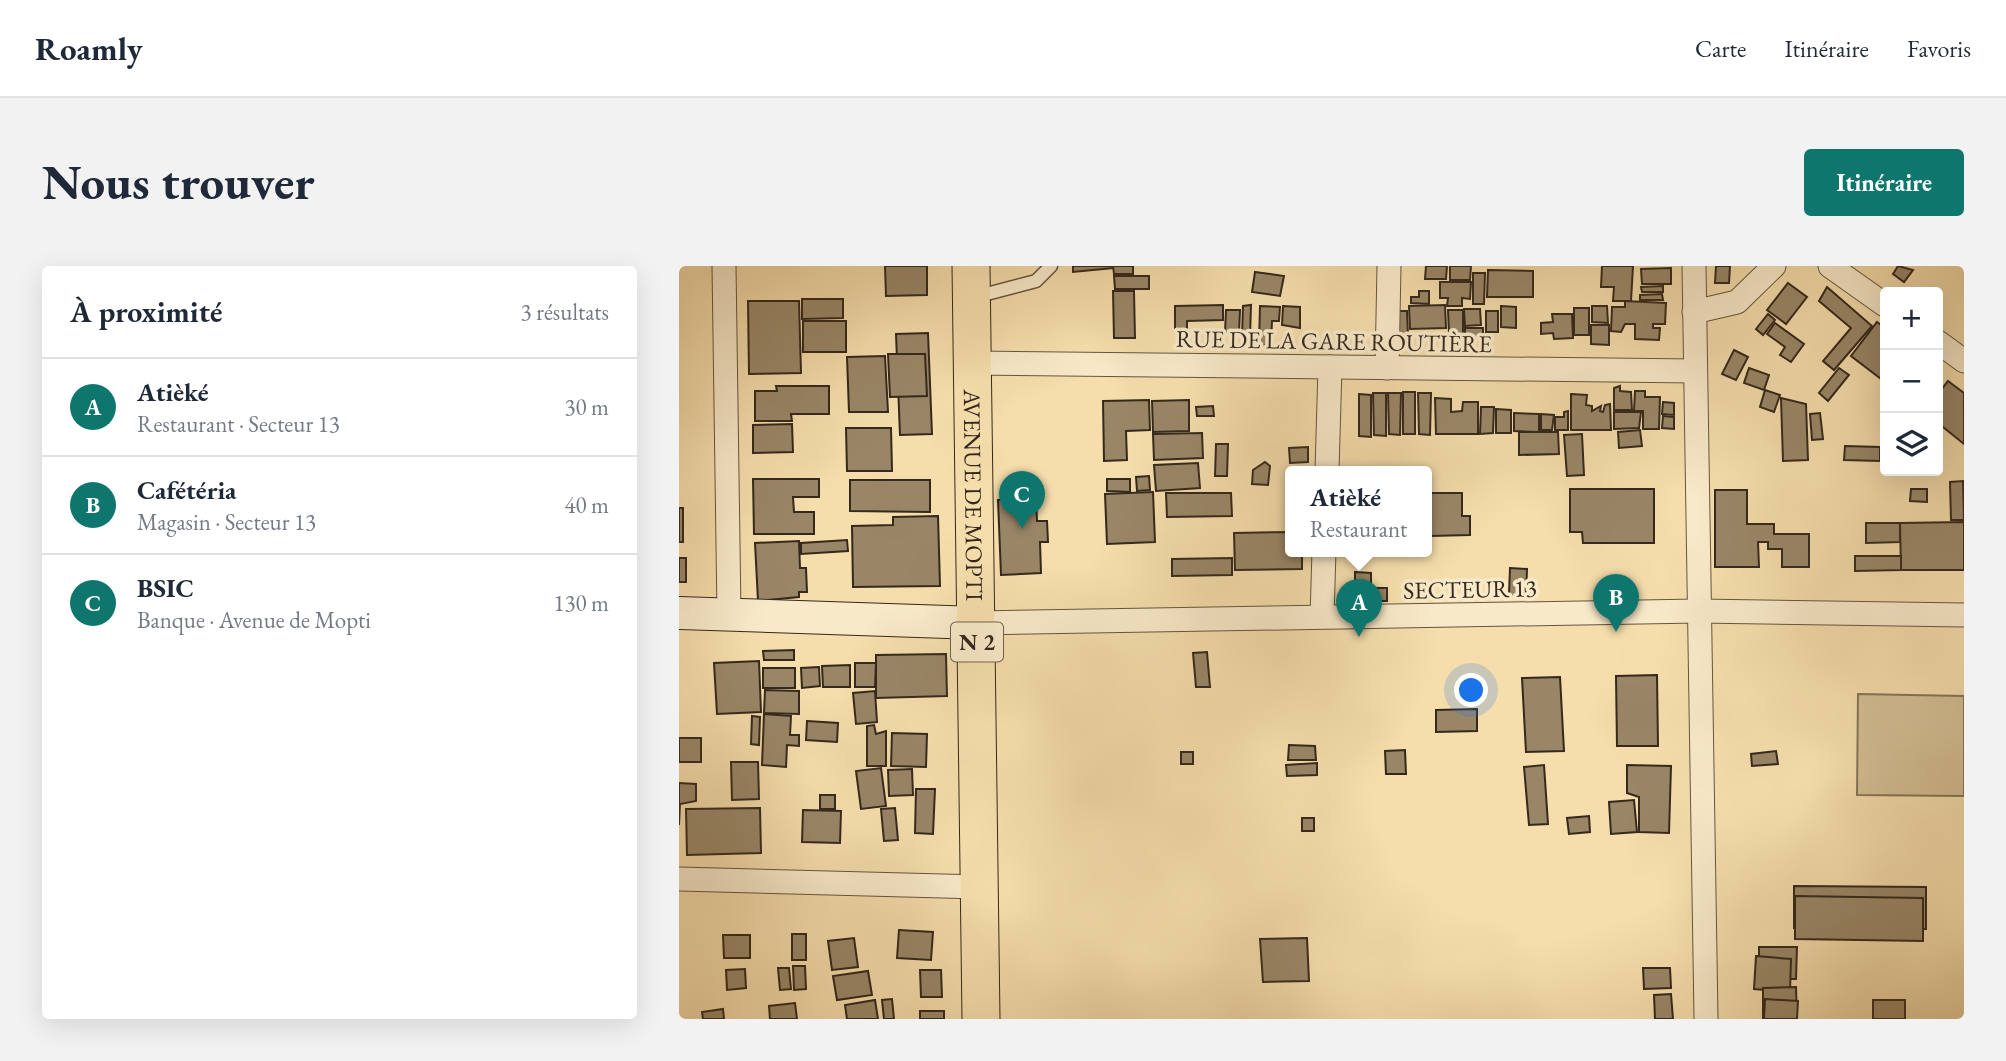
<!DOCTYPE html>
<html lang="fr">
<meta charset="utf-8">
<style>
:root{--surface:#fff;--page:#f2f2f3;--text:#1f2937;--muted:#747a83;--line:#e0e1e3;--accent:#0f766e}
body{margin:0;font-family:"EB Garamond",serif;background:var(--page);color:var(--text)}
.controls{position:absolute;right:21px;top:21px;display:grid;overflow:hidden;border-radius:7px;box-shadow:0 7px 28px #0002}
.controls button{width:63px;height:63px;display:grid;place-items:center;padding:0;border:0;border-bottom:2px solid var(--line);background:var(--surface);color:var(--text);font:35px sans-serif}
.you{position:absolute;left:793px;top:425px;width:24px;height:24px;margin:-18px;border:5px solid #fff;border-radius:50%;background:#1a73e8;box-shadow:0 0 0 10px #1a73e833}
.badge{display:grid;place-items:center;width:46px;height:46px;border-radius:50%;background:var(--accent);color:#fff;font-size:23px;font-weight:700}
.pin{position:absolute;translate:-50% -58px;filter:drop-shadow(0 2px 4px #0008)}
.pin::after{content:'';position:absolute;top:37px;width:24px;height:21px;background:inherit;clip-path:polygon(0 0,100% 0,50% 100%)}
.popup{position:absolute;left:606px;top:200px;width:147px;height:91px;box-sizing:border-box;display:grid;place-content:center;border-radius:7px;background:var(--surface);filter:drop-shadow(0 2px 5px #0005);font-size:23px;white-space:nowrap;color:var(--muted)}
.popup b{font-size:26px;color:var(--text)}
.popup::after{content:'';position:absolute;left:50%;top:100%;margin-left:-14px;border:14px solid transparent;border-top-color:var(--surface)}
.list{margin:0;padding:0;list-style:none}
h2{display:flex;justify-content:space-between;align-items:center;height:91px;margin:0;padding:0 28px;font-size:30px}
h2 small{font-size:23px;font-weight:400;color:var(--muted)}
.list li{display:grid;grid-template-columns:46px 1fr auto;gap:21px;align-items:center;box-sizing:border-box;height:98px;padding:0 28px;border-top:2px solid var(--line)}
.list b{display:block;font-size:26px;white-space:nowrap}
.list p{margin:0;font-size:23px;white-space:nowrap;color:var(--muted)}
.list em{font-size:23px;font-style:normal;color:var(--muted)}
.icon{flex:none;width:38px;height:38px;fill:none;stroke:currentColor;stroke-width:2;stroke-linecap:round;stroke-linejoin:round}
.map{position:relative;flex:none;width:1285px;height:753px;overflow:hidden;border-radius:7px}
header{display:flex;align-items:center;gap:42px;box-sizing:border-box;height:98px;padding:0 35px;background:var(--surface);border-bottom:2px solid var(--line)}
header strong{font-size:33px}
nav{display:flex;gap:38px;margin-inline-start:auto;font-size:24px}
.intro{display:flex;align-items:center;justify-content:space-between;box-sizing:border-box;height:168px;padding:0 42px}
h1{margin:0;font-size:49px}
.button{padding:18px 32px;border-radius:7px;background:var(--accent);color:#fff;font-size:24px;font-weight:700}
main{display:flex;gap:42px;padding:0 42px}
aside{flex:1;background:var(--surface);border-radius:7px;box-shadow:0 7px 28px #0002}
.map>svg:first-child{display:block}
.green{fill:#d4be94;stroke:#847358;stroke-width:2}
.building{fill:#998667;stroke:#35281c;stroke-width:2}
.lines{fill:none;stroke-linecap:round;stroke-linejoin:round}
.lane-casing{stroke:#655540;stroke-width:15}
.street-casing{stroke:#655540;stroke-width:25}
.secondary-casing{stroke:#35281c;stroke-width:34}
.primary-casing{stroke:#35281c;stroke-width:39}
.lane{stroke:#f8e9c9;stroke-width:12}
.street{stroke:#f8e9c9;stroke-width:23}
.secondary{stroke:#f8e9c9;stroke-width:32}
.primary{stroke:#f5ddac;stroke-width:37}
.labels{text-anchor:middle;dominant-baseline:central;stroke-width:7;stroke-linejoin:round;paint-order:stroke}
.shield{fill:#f8e9c9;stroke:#706250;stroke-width:2}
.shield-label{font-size:23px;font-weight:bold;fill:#35281c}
.street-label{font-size:24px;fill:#35281c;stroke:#f8e9c9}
</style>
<header>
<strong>Roamly</strong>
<nav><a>Carte</a><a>Itinéraire</a><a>Favoris</a></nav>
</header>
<div class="intro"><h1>Nous trouver</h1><a class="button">Itinéraire</a></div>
<main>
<aside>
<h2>À proximité<small>3 résultats</small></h2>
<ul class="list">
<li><span class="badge">A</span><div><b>Atièké</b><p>Restaurant · Secteur 13</p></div><em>30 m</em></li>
<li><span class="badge">B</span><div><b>Cafétéria</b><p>Magasin · Secteur 13</p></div><em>40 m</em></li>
<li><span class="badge">C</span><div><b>BSIC</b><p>Banque · Avenue de Mopti</p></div><em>130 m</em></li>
</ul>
</aside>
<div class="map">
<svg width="1285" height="753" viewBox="0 0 1285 753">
<rect width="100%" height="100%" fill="#f5ddac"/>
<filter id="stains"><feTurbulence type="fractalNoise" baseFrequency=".00286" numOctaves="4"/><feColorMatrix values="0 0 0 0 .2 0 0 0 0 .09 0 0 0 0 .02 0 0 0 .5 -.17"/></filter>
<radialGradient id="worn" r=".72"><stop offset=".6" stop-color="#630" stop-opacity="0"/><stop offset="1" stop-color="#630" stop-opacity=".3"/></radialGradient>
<path class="green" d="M1179,428L1285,430V530L1178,529Z"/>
<g class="building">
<path d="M206,0H248V29L207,30Z"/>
<path d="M394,0H434V2L394,6Z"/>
<path d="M434,0H454V8H435Z"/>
<path d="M747,0H768L767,13H746Z"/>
<path d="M771,0H792L791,14H771Z"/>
<path d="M923,0H954L952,35H934L935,21H922Z"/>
<path d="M1037,0H1051L1050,17H1036Z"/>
<path d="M1219,0L1234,4L1225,16L1214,8Z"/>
<path d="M992,2V18H963L962,3Z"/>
<path d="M809,4L854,5V31H808Z"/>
<path d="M576,6L605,10L601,30L573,26Z"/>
<path d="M794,7H806L805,38H794Z"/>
<path d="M435,10H470V23H436Z"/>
<path d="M761,16H792L791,33L783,32V40H768L769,32H761Z"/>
<path d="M1109,17L1128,31L1107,58L1088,44Z"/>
<path d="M984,20V26H963L962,21Z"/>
<path d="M1148,21L1193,60L1155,104L1144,95L1172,62L1140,35Z"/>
<path d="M434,25H455L456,72H435Z"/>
<path d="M740,25H750V38L732,37V31H740Z"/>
<path d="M983,28L984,34H961V29Z"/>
<path d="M123,33H164V52L123,53Z"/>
<path d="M69,35H120L122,107L70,108Z"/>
<path d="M946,35L987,37L986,58H974V62H981L980,74L956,73V58H946L942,66L932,65L933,41H946Z"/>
<path d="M544,39V54L508,55V66L496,67V40Z"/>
<path d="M572,39L571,71L563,70L564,40Z"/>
<path d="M766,39L767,62L731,63L730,40Z"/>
<path d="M581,40L601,41L600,55H593L592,80L580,79Z"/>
<path d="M604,40L621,41V62L603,59Z"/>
<path d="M822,40L837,41V62L822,61Z"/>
<path d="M913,40H928L929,57L913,56Z"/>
<rect x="895" y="42" width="15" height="27"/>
<path d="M785,43H801L802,59L786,60Z"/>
<path d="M547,44H561L560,67L546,66Z"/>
<path d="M769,44H784V68H770Z"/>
<path d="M714,45H728L729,71H715Z"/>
<rect x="807" y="45" width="12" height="21"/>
<path d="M873,48H893L894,72L875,73L874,67L862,68V57L874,56Z"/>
<path d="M1089,48L1096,54L1084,69L1077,63Z"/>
<rect x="124" y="55" width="43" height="31"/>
<path d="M1198,56L1206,62V116L1172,90Z"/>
<path d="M1096,57L1125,78L1112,96L1101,89L1106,81L1088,68Z"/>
<path d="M912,59H930V79L912,78Z"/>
<rect x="786" y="62" width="18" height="9"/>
<path d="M249,67L253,168L221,169L217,68Z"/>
<path d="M1055,84L1069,91L1057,114L1043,108Z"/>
<path d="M209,88H246L248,130L211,131Z"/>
<path d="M206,90L209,146H170L168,91Z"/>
<path d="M1070,102L1090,109L1085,124L1065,117Z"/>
<path d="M1160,102L1170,109L1149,135L1140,127Z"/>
<path d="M1269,115L1285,127V178L1259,157V128Z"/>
<path d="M97,120H150V148H112L113,155H76V125H98Z"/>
<path d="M941,120V125L952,126L953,144H935V122Z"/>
<path d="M1086,124L1101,129L1095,146L1081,141Z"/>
<path d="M956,125H966V131H981L980,163H964V145H955Z"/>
<rect x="724" y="126" width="12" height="42"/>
<path d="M694,127H707V170L695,169Z"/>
<path d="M709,127H722L721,169L710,168Z"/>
<path d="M739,127H752L751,169L740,168Z"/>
<path d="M680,128L692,129V171L680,170Z"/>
<path d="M892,128L908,129L907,139L913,140V145L922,140L921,145L924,146L926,139L931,138L932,164H892Z"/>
<path d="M756,132L772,133V146L783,145L784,136H799V168H757Z"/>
<path d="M1102,132L1127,138L1129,194L1104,195Z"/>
<path d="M470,134L471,164L447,165L448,194L425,195L424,135Z"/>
<path d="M510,134V165L474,166L473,135Z"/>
<path d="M984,136L995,137V149L983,148Z"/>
<path d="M534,140L535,150H518L517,141Z"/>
<path d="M802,141H815L814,167L801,168Z"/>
<path d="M817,143L832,144V167H817Z"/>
<path d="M889,145V164H876V151H885V146Z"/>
<path d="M935,146H962L960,162L935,163Z"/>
<path d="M835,147L860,148V166L835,165Z"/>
<path d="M1141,147L1144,173L1133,174L1131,148Z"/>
<path d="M862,148L875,149L873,164H862Z"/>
<path d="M984,150L995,151V163L983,162Z"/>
<path d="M113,158L114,186L74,187V159Z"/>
<path d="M167,162H212L213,205H168Z"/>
<path d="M961,164L963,180L940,182L939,166Z"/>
<path d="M840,166H879L880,188L840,189Z"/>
<path d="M523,167L524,192L475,194L474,168Z"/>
<path d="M903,168L905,209L888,210L885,169Z"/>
<path d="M537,178H549L548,210H536Z"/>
<path d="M1166,180L1201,181V195L1165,194Z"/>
<path d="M629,181V196L611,197L610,182Z"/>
<path d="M586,196L591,200L589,219L573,218L574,204Z"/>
<path d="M519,197L521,222L477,225L475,199Z"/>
<path d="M470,210L471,224L458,225L457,211Z"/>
<path d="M74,213H140V231H114L115,246H135V268H75Z"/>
<path d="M428,213H451V226L428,225Z"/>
<path d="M171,214H251V246L171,245Z"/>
<path d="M1284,215L1285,254H1272L1271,216Z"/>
<path d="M891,223H975V277H904L903,266H891Z"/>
<path d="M1232,223H1248V236L1231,235Z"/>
<path d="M1036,224H1068V258H1095V268H1130V301H1103V283H1089V276H1079L1080,301H1036Z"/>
<path d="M474,226L476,276L428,278L426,228Z"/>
<path d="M487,227H552L553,250L488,251Z"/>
<path d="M752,227H783V250H791V269L752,270Z"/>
<path d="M357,232L358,255H368L369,276H361L362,307L322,309L319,234Z"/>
<rect x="0" y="242" width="4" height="34"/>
<path d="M259,250L261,320L174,321L173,260L214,259V251Z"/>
<path d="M1285,256V304H1222L1221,257Z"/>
<path d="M1187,257H1221V276L1187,277Z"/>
<path d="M612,266V285H623V303L556,304L555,267Z"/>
<path d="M168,274L169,285L122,288V277Z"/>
<path d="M120,275L121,302H127L128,326H120V331L79,335L76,277Z"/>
<path d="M1176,290H1222V304L1176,305Z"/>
<rect x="0" y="292" width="7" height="24"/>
<path d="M553,292V309L493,310V293Z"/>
<path d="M831,302L848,303L847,330L830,329Z"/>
<path d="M676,306L692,307V322H708V335H676Z"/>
<path d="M115,384V394H85L84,385Z"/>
<path d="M528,386L531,421H517L514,387Z"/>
<path d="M267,388L268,430L197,432V389Z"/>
<path d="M80,395L82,446L38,448L35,397Z"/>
<path d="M176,397H197L196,421H176Z"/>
<path d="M171,399V421H144L143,400Z"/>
<path d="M140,401L141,420L123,422L122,402Z"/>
<rect x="84" y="402" width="32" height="20"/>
<path d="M978,409L979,480H938L937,410Z"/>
<path d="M881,411L885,485L847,486L843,412Z"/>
<path d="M86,424L120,425V448L85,447Z"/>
<path d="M196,425L198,456L177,458L174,427Z"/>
<path d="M798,443V465L757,466V444Z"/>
<path d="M85,448L112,450L111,469H120V480L108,479L107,501L83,499Z"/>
<path d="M73,450L81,451L80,479L72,478Z"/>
<path d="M128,455L159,457L158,476L127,474Z"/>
<path d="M195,459L197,468L207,465V500H188V460Z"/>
<path d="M213,467L248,468L247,501L212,500Z"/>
<rect x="0" y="472" width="22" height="24"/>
<path d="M610,479L636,480L637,494H609Z"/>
<path d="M726,484L727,508H707L706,485Z"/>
<path d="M1097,485L1099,498L1073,500L1072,488Z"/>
<rect x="502" y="486" width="12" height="12"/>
<path d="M52,496H79L80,533L53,534Z"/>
<path d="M638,497V509L608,510L607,499Z"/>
<path d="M865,499L869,558L850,559L845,501Z"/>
<path d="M948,499L992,500L990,567L960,566V531L948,527Z"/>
<path d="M202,502L207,540L182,543L177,505Z"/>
<path d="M233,503L234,529L210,530L209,504Z"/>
<path d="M0,517L17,518V535L1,538L0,559Z"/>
<path d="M237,523H256L254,568L236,567Z"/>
<rect x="141" y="529" width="15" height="14"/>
<path d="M955,534L958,566L932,568L930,536Z"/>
<path d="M81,542L82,587L8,589L7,543Z"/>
<path d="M216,542L219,574L205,575L202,543Z"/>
<path d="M124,544L162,545L161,577L123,576Z"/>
<path d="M910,550L911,566L890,568L888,552Z"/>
<rect x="623" y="552" width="12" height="13"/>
<path d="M1115,620L1247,621V663L1115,662Z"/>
<path d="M1116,630L1244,632V675L1116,673Z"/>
<path d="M220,664L254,666L252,694L218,692Z"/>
<rect x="113" y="668" width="14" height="26"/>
<path d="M44,669H71V692H45Z"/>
<path d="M175,672L179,701L153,704L149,675Z"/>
<path d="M628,672L630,715L584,716L581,673Z"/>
<path d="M1080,681H1118L1117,713H1080Z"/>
<path d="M1077,690L1112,693L1111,726L1075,723Z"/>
<path d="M114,700H126L127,723L115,724Z"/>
<path d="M99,702H110L112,723L101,724Z"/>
<path d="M964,702H991L992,722L965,723Z"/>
<path d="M66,703L67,722L48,724L47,704Z"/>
<path d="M241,704H262L263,731H242Z"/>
<path d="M189,705L193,729L158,734L154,710Z"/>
<path d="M1117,721L1118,753H1084V722Z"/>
<path d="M992,728L994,753H976L975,729Z"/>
<path d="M213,733L215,753H205L203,734Z"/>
<path d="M1086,733L1119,735L1118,753H1085Z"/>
<path d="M196,734L199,753H168L166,739Z"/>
<rect x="1194" y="734" width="32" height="19"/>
<path d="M116,737L118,753H91L90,740Z"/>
<path d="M44,743L45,753H24L23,746Z"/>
<rect x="241" y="745" width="24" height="8"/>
</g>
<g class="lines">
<g class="lane-casing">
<path id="lane" d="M296,31L357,15L372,0"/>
</g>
<g class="street-casing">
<g id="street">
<path d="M45,0L50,348"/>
<path d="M1015,0L1027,753"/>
<path d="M1151,0L1206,39"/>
<path d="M1015,46L1058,36L1095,0"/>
<path d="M1259,76L1285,95"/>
<path d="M293,97L1016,105"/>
<path d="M708,102L710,0"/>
<path d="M648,205L651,101"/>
<path d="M643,351L645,285"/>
<path d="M298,357L1019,345L1285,349"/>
<path d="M0,613L302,621"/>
</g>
</g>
<g class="secondary-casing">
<path id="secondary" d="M0,347L298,357"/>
</g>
<g class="primary-casing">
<g id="primary">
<path id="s1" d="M292,0L302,753"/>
</g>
</g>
<use href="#lane" class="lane"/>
<use href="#street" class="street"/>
<use href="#secondary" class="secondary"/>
<use href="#primary" class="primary"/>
</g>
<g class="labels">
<rect class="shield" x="272" y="356.5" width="52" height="39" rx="5"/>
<g class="shield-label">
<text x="298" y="376">N 2</text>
</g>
<g class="street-label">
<text transform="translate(655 75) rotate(1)">RUE DE LA GARE ROUTIÈRE</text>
<text stroke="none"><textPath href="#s1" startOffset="229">AVENUE DE MOPTI</textPath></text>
<text transform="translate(791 323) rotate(-1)">SECTEUR 13</text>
</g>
</g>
<rect width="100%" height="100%" filter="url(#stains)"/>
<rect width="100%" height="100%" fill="url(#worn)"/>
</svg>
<div class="controls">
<button>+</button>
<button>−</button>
<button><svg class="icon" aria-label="layers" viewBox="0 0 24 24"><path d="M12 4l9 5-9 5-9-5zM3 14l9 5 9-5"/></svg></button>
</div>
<div class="you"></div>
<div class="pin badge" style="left:680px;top:371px">A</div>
<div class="popup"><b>Atièké</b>Restaurant</div>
<div class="pin badge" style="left:937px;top:366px">B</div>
<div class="pin badge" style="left:343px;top:263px">C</div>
</div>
</main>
